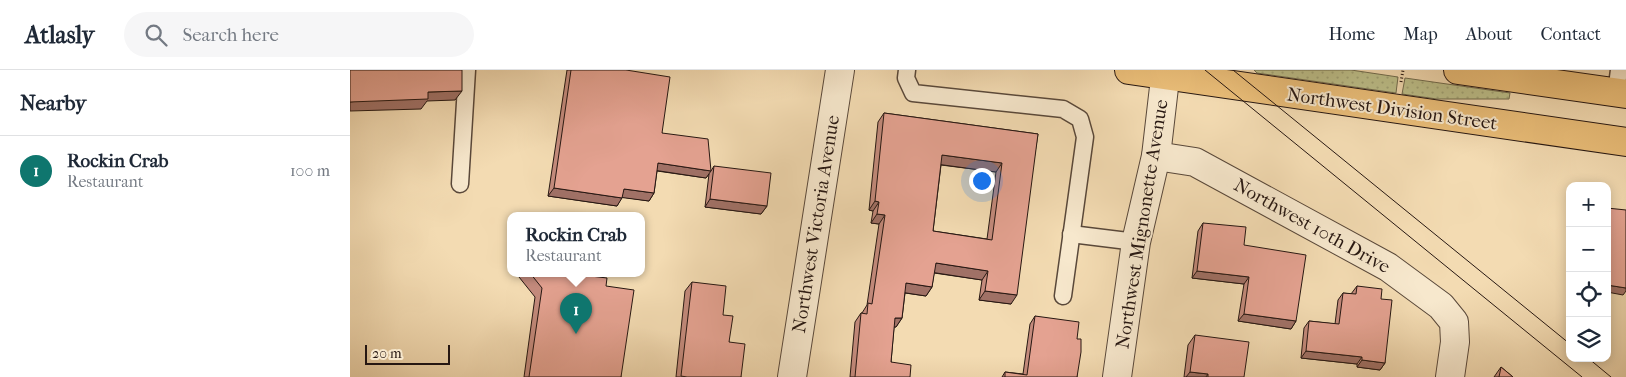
<!DOCTYPE html>
<meta charset="utf-8">
<style>
:root{--surface:#fff;--page:#f6f6f7;--text:#1f2937;--muted:#747a83;--line:#e0e1e3;--accent:#0f766e}
body{margin:0;font-family:"IM FELL French Canon",serif;background:var(--page);color:var(--text)}
.controls{position:absolute;right:15px;bottom:15px;display:grid;overflow:hidden;border-radius:10px;box-shadow:0 2px 12px #0003}
.controls button{width:45px;height:45px;display:grid;place-items:center;padding:0;border:0;border-bottom:1px solid var(--line);background:var(--surface);color:var(--text);font:25px sans-serif}
.scale{position:absolute;left:15px;bottom:12px;width:85px;box-sizing:border-box;padding-left:5px;border:2px solid #261712;border-top:0;font-size:14px;line-height:18px;white-space:nowrap;color:#261712;-webkit-text-stroke:4px #f7e8cd;paint-order:stroke}
.you{position:absolute;left:631px;top:110px;width:18px;height:18px;margin:-12px;border:4px solid #fff;border-radius:50%;background:#1a73e8;box-shadow:0 0 0 8px #1a73e833}
.badge{display:grid;place-items:center;width:32px;height:32px;border-radius:50%;background:var(--accent);color:#fff;font-size:16px;font-weight:700}
.pin{position:absolute;translate:-50% -41px;filter:drop-shadow(0 1px 2px #0008)}
.pin::after{content:'';position:absolute;top:26px;width:18px;height:15px;background:inherit;clip-path:polygon(0 0,100% 0,50% 100%)}
.popup{position:absolute;left:157px;top:142px;width:138px;height:65px;box-sizing:border-box;display:grid;place-content:center;border-radius:10px;background:var(--surface);filter:drop-shadow(0 1px 4px #0005);font-size:16px;white-space:nowrap;color:var(--muted)}
.popup b{font-size:19px;color:var(--text)}
.popup::after{content:'';position:absolute;left:50%;top:100%;margin-left:-10px;border:10px solid transparent;border-top-color:var(--surface)}
.list{margin:0;padding:0;list-style:none}
h2{display:flex;justify-content:space-between;align-items:center;height:65px;margin:0;padding:0 20px;font-size:21px}
h2 small{font-size:16px;font-weight:400;color:var(--muted)}
.list li{display:grid;grid-template-columns:32px 1fr auto;gap:15px;align-items:center;box-sizing:border-box;height:70px;padding:0 20px;border-top:1px solid var(--line)}
.list b{display:block;font-size:19px;white-space:nowrap}
.list p{margin:0;font-size:16px;white-space:nowrap;color:var(--muted)}
.list em{font-size:16px;font-style:normal;color:var(--muted)}
.icon{flex:none;width:28px;height:28px;fill:none;stroke:currentColor;stroke-width:2;stroke-linecap:round;stroke-linejoin:round}
.map{position:relative;flex:none;width:1276px;height:307px;overflow:hidden}
header{display:flex;align-items:center;gap:30px;box-sizing:border-box;height:70px;padding:0 25px;background:var(--surface);border-bottom:1px solid var(--line)}
header strong{font-size:24px}
nav{display:flex;gap:28px;margin-inline-start:auto;font-size:18px}
.search{width:350px;height:45px;background:var(--page);display:flex;align-items:center;gap:12px;box-sizing:border-box;padding:0 18px;border-radius:28px;color:var(--muted);font-size:19px}
main{display:flex}
aside{flex:1;background:var(--surface)}
.map>svg:first-child{display:block}
.grass{fill:url(#grass-dots);stroke:#726c4e}
.lines{fill:none;stroke-linecap:round;stroke-linejoin:round}
.service-casing{stroke:#59483a;stroke-width:19}
.minor-casing{stroke:#59483a;stroke-width:30}
.primary-casing{stroke:#261712;stroke-width:30}
.path{stroke:#261712;stroke-width:3;stroke-dasharray:1 2.5;stroke-linecap:butt}
.service{stroke:#f7e8cd;stroke-width:16}
.minor{stroke:#f7e8cd;stroke-width:28}
.primary{stroke:#eabe79;stroke-width:28}
.tram{stroke:#261712;stroke-width:1}
.wall{fill:#c48b7d;stroke:#261712;fill-rule:evenodd}
.shaded-wall{fill:#a07166;stroke:#261712}
.building{fill:#e4a291;stroke:#261712;fill-rule:evenodd}
.labels{text-anchor:middle;dominant-baseline:central;stroke-width:4;stroke-linejoin:round;paint-order:stroke}
.street-label{font-size:19px;fill:#261712;stroke:#f7e8cd}
</style>
<header>
<strong>Atlasly</strong>
<div class="search"><svg class="icon" aria-label="search" viewBox="0 0 24 24"><circle cx="10" cy="10" r="6"/><path d="M15 15l6 6"/></svg>Search here</div>
<nav><a>Home</a><a>Map</a><a>About</a><a>Contact</a></nav>
</header>
<main>
<aside>
<h2>Nearby<small></small></h2>
<ul class="list">
<li><span class="badge">1</span><div><b>Rockin Crab</b><p>Restaurant</p></div><em>100 m</em></li>
</ul>
</aside>
<div class="map">
<svg width="1276" height="307" viewBox="0 0 1276 307">
<defs>
<pattern id="grass-dots" width="8" height="8" patternUnits="userSpaceOnUse" patternTransform="scale(1.25)"><rect width="8" height="8" fill="#bdc08b"/><path d="M2 2h.1M6 6h.1" fill="none" stroke="#a2a477" stroke-width="1.8" stroke-linecap="round"/></pattern>
</defs>
<rect width="100%" height="100%" fill="#f3dbb2"/>
<filter id="stains"><feTurbulence type="fractalNoise" baseFrequency=".004" numOctaves="4"/><feColorMatrix values="0 0 0 0 .2 0 0 0 0 .09 0 0 0 0 .02 0 0 0 .5 -.17"/></filter>
<radialGradient id="worn" r=".72"><stop offset=".6" stop-color="#630" stop-opacity="0"/><stop offset="1" stop-color="#630" stop-opacity=".3"/></radialGradient>
<g class="grass">
<path d="M904,0H1001L1048,7L1046,23L907,3Z"/>
<path d="M1055,8L1160,23L1159,29H1087L1052,24Z"/>
</g>
<g class="lines">
<g class="service-casing">
<g id="service">
<path d="M557,0L556,8L563,23L713,39L730,49L735,67L713,226"/>
<path d="M1266,23L1269,0"/>
<path d="M110,114L117,0"/>
<path d="M721,164L786,172"/>
</g>
</g>
<g class="minor-casing">
<g id="minor">
<path d="M806,86L845,92L1038,197L1091,236L1104,252L1105,272L1100,307"/>
<path d="M442,307L490,0"/>
<path d="M767,307L786,172L806,86L816,0"/>
</g>
</g>
<g class="primary-casing">
<g id="primary">
<path d="M779,0L1276,72"/>
<path d="M1108,0L1276,24"/>
</g>
</g>
<path class="path" d="M1051,12L1053,0"/>
<use href="#service" class="service"/>
<use href="#minor" class="minor"/>
<use href="#primary" class="primary"/>
<g class="tram">
<path d="M855,0L1232,307"/>
<path d="M883,0L1220,274"/>
<path d="M1238,288L1261,307"/>
</g>
</g>
<g class="wall">
<path d="M217,0H276L312,63L361,101L364,96L417,136L411,144L355,137L359,104L356,108L307,101L304,123L299,131L272,127L267,136L198,126Z"/>
<path d="M534,43L688,64L661,234L629,230L632,210L584,203L582,217L576,226L555,223L552,248L546,257H544L541,292L560,307H500L505,252L511,243H512L517,235L529,154L521,153L523,141L519,140L528,52ZM591,95L646,102L637,169L583,161Z"/>
<path d="M853,153L894,175L946,251L941,259L888,251L894,214L842,208L848,161Z"/>
<path d="M172,203H216L256,216L271,307H174L185,227L169,207Z"/>
<path d="M342,212L373,245L379,272L391,307H326L335,221Z"/>
<path d="M1007,216L1031,229L1035,293L1030,300L1007,297V294L951,288L954,258L959,251L985,254L988,230L993,223L1001,224Z"/>
<path d="M685,246L727,269V307H652L655,302L673,304L680,254Z"/>
<path d="M845,265L894,307H834L838,275Z"/>
<path d="M1151,297L1163,307H1144Z"/>
</g>
<g class="shaded-wall">
<path d="M112,21L105,30L77,31L71,39L0,41V32L78,22Z"/>
<path d="M592,85L652,93L646,102L586,94Z"/>
<path d="M308,93L361,101L356,108L303,100Z"/>
<path d="M204,118L272,128L267,136L198,126Z"/>
<path d="M274,119L304,123L299,131L268,127Z"/>
<path d="M360,129L417,136L411,144L355,137Z"/>
<path d="M525,131L529,132L523,141L519,140Z"/>
<path d="M527,144L535,145L529,154L521,153Z"/>
<path d="M586,193L638,201L632,210L580,202Z"/>
<path d="M847,201L899,207L894,214L842,208Z"/>
<path d="M556,213L582,217L576,226L550,222Z"/>
<path d="M1257,215L1276,218V221L1273,225L1257,222Z"/>
<path d="M635,221L667,225L661,234L629,230Z"/>
<path d="M894,244L946,251L941,259L888,251Z"/>
<path d="M545,248H552L546,257L539,256Z"/>
<path d="M956,281L1012,287L1007,294L951,288Z"/>
<path d="M1012,290L1035,293L1030,300L1007,297Z"/>
<path d="M840,302L858,304L856,307H836Z"/>
</g>
<g class="building">
<path d="M0,0H112V21L78,22V29L0,32Z"/>
<path d="M221,0H276L320,7L312,63L358,69L361,101L308,93L304,123L274,119L272,128L204,118Z"/>
<path d="M534,43L688,64L667,225L635,221L638,201L586,193L582,217L556,213L552,248H545L541,292L561,295L560,307H505L511,243L517,244L518,233L522,234L535,145L527,144L529,132L525,131ZM592,85L652,93L642,170L583,161Z"/>
<path d="M364,96L421,103L417,136L360,129Z"/>
<path d="M1257,138L1276,140V218L1257,215Z"/>
<path d="M853,153L896,157L894,175L956,185L946,251L894,244L899,207L847,201Z"/>
<path d="M180,203H216L257,208L256,216L284,220L271,307H179L192,218Z"/>
<path d="M342,212L376,216L373,245L383,246L379,272L395,274L391,307H337L331,306Z"/>
<path d="M1007,216L1032,219L1031,229L1042,230L1035,293L1012,290V287L956,281L959,251L989,254L993,223L1006,224Z"/>
<path d="M685,246L729,252L727,269H731V282L727,307H655V302L677,305Z"/>
<path d="M845,265L899,272L894,307H858V304L840,302Z"/>
<path d="M1151,297L1163,307H1149Z"/>
</g>
<g class="labels">
<g class="street-label">
<text transform="translate(1042 39) rotate(8)">Northwest Division Street</text>
<text transform="translate(466 154) rotate(-81)">Northwest Victoria Avenue</text>
<text transform="translate(792 154) rotate(-81)">Northwest Mignonette Avenue</text>
<text transform="translate(962 156) rotate(29)">Northwest 10th Drive</text>
</g>
</g>
<rect width="100%" height="100%" filter="url(#stains)"/>
<rect width="100%" height="100%" fill="url(#worn)"/>
</svg>
<div class="controls">
<button>+</button>
<button>−</button>
<button><svg class="icon" aria-label="locate" viewBox="0 0 24 24"><circle cx="12" cy="12" r="6"/><path d="M12 2v4M12 18v4M2 12h4M18 12h4"/></svg></button>
<button><svg class="icon" aria-label="layers" viewBox="0 0 24 24"><path d="M12 4l9 5-9 5-9-5zM3 14l9 5 9-5"/></svg></button>
</div>
<div class="scale">20 m</div>
<div class="you"></div>
<div class="pin badge" style="left:226px;top:264px">1</div>
<div class="popup"><b>Rockin Crab</b>Restaurant</div>
</div>
</main>
